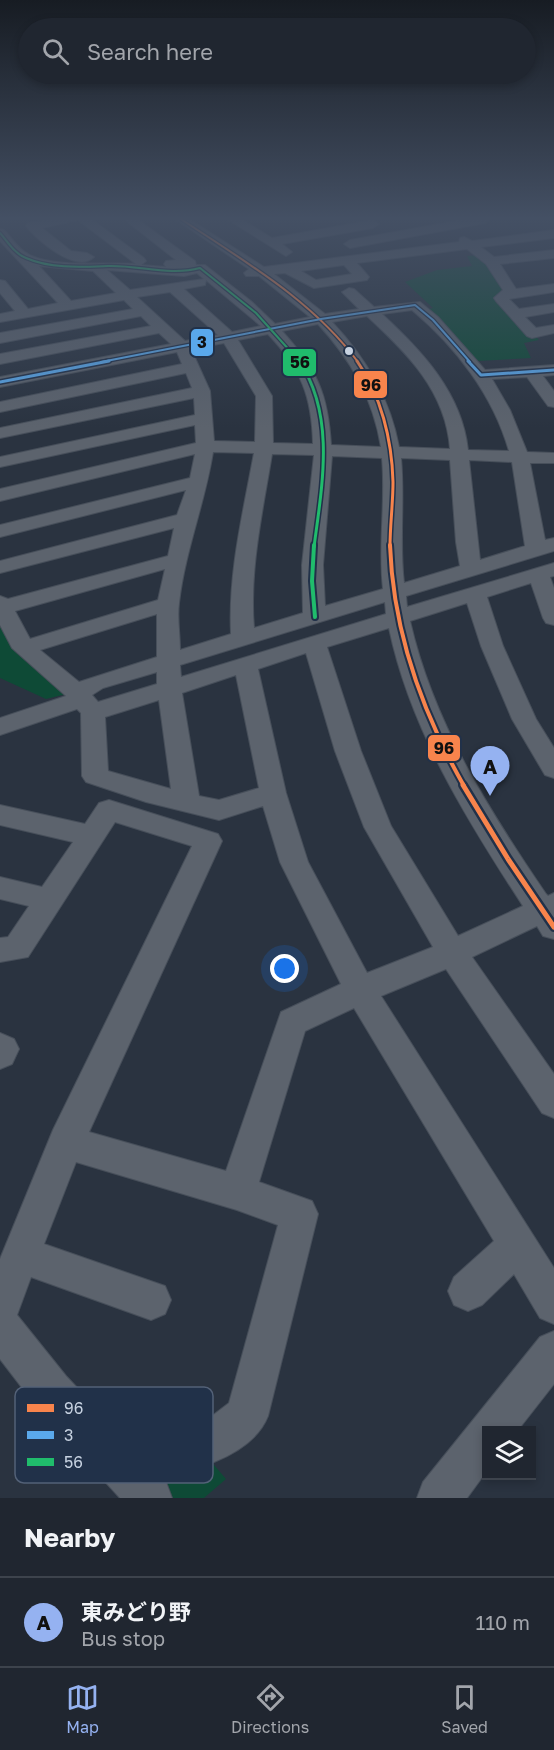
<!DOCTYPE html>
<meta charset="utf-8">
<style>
:root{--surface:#202630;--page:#2d323c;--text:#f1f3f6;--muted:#a2a5ab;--line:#3d434c;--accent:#95b2f1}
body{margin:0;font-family:"Golos Text","Noto Sans JP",sans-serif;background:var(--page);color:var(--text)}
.controls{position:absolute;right:18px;bottom:18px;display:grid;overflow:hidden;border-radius:0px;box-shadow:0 3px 9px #0003}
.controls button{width:54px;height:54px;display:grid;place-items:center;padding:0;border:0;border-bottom:2px solid var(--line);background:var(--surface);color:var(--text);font:30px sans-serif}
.you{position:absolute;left:285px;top:969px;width:21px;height:21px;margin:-15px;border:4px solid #fff;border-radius:50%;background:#1a73e8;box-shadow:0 0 0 9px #1a73e833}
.badge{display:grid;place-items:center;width:39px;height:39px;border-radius:50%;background:var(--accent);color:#111;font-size:20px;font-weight:700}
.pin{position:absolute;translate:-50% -50px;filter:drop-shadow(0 2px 3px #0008)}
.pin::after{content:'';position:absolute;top:32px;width:21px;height:18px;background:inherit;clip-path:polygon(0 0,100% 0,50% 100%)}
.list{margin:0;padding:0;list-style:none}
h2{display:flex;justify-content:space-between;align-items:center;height:78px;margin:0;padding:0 24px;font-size:26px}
h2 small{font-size:20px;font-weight:400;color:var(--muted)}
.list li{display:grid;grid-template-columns:39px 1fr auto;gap:18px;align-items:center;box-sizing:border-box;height:90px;padding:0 24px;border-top:2px solid var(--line)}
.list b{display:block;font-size:22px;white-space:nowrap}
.list p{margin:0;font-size:20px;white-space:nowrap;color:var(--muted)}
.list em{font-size:20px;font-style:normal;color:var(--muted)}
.icon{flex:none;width:33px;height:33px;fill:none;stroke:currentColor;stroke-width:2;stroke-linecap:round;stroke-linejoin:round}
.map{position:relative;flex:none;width:554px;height:1498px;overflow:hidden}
.search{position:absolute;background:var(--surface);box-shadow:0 3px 9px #0003;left:18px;right:18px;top:18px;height:66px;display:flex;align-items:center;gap:15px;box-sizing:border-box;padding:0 21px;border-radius:33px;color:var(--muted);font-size:22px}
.sheet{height:168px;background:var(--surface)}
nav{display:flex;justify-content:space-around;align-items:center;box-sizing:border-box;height:84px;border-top:2px solid var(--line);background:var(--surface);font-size:16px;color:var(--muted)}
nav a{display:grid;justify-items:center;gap:3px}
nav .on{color:var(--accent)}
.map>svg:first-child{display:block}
.green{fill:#0e4a36}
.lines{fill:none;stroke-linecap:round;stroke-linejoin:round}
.minor-casing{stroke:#474f5a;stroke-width:2}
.minor{fill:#5c636d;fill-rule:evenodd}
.bus-1-far3-casing{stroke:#213149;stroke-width:4.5}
.bus-1-far2-casing{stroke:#213149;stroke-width:6}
.bus-1-far1-casing{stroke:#213149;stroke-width:8}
.bus-1-casing{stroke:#213149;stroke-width:10}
.bus-2-far1-casing{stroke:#213149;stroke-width:4.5}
.bus-2-casing{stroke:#213149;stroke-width:6}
.bus-3-far2-casing{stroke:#213149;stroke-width:4.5}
.bus-3-far1-casing{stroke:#213149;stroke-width:6}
.bus-3-casing{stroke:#213149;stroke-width:8}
.bus-1-far3{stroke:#f8844c;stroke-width:2}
.bus-1-far2{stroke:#f8844c;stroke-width:3}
.bus-1-far1{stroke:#f8844c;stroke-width:4}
.bus-1{stroke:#f8844c;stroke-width:5}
.bus-2-far1{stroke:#5aa8eb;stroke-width:2}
.bus-2{stroke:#5aa8eb;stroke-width:3}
.bus-3-far2{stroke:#20bc6c;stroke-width:2}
.bus-3-far1{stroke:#20bc6c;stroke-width:3}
.bus-3{stroke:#20bc6c;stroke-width:4}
.bus-dot{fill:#c7d2e1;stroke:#213149;stroke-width:2}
.key{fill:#213149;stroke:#536177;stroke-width:1.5}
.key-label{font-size:16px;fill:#c7d2e1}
.line-badge{stroke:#213149;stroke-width:2}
.pale-badge-label{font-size:16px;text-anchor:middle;font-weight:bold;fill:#111}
</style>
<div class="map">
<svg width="554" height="1498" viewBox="0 0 554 1498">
<rect width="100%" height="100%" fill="#2a3340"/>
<g class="green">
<path d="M481,255L502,277L501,299L539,340L524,343L531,358L478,361L427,309L433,308L405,282L437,270L472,266L467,256Z"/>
<path d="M0,618L71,693L46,699L0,678Z"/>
<path d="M176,1431L197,1445L226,1479L204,1498H173L153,1480Z"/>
</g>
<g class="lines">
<g class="minor-casing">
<g id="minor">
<path d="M53,219H91L144,258L146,261L141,265L166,267L164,264L166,261L176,260L124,219H137L195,261L196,265H205L252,302L275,324L310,317L259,276H246L244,273L249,269L175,219H189L264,267L459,242L460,238L464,237L472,241L554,230V238L481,247L494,257L554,250V258L500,264L516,289L554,284V292L509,299L519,309L554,304V312L525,317L536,328L554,325V333L532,338L527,336L496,301L494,298L503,290L486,264L467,249L357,263L369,277L367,280L314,288L285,273L274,274L325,314L359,309L342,292L349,288L354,289L374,307L420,302L438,317L485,370L554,365V375L543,376L554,391V407L548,406L527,377L492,379L510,410L527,452L554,453V463H530L545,540L554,538V551L406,596L407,607L554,563V576L550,577L554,588V625L546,623L543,618L531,583L487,597L503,646L536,719L554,748V778L545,775L512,719L481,646L467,603L410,621C433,722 488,809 546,894L548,896L554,893V939L543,936L537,926L472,957L554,1074V1118L542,1113L446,969L381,996L554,1268V1324L540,1318L514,1274L482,1305L468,1311L454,1305L448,1291L454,1277L494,1241L354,1008L305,1031L259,1182L312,1201L318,1214L268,1416C259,1439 236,1453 214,1462L199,1456L193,1441L199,1426L229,1403L278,1225L237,1210L76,1162L44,1244L165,1286L171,1300L165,1314L151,1320L31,1277L17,1315L66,1376L166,1482L172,1498H120L36,1406L0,1359V1259L53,1130L192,846L115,822L28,957L0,962V938L8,937L29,906L0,899V877L42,887L73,842L0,825V805L85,824L99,803L109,800L218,834L222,841L89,1132L226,1171L281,1012L341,984L280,862L263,806L219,820L146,802L86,782L82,776L81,713L77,709L0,735V718L66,696L12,648L0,625V596L8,599L168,556L174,528L0,573V561L177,515L186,490L0,537V525L190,478L195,454L0,501V489L196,443L195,425L0,467V457L195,415L194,398L0,438V428L192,388L186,373L0,412V402L182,364L177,352L0,387V377L171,344L159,333L0,364V354L151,326L141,316L0,343V333L133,309L124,300L0,322V314L15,311L0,293V280L5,281L28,309L58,303L0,241V229L4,230C12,238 18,249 28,254C52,268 107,262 136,264L78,220L42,228L71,251L87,253L94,257C76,274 37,240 26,226L28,223ZM344,265L352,274L316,280L301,271ZM39,266L93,271L116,293L71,301ZM107,270L184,276L197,273L204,279L130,290ZM206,280L261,326L232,332L184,289L205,285ZM170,292L218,335L185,341L137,297ZM412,310C456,347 493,395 509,451L468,450C462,393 422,351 382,314ZM367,316C407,353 446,391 450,449L399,447C390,398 366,358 332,322ZM318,324C351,360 373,398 381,447L331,445C328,393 317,370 282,331ZM268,334C301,369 312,396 313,444L273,443L272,396L238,340ZM224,343L256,396L255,442L214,441L210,391L191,349ZM213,452L254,453C243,513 228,573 231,634L180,650C180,634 177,618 179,603C185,551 205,503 213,452ZM272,454L314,455L302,565L303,613L254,628C249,570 263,510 272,454ZM332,456L382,458C386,501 378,545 383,589L325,606L323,565ZM401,458L450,460L456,542L460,566L404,583C399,541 405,500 401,458ZM469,460L512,462L525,546L480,560ZM165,569L158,600L30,639L15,611ZM385,602L386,614L181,677L180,665ZM157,614V657L79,682L40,650ZM389,628C410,729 467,820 523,906L458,936L391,826L361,751L327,647ZM306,653L335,751L364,827L433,947L367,973L308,862L286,793L258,669ZM157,672V684L98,702L92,695L103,688ZM236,675L259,788L219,800L199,796L182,693ZM159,700L171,789L108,771L105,717Z"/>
<path d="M227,219H241L272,238L373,220L379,224L373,228L282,244L292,252L286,256Z"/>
<path d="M467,219H491L485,223L350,248L344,244L350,240Z"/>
<path d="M0,1033L14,1039L19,1049L12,1064L0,1069Z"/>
<path d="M554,1331V1384L518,1430H486V1472L467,1498H417L423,1482L540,1337Z"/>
</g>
</g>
<use href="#minor" class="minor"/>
<g class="bus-1-far3-casing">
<path id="bus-1-far3" d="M181,219C245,262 311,299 358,362"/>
</g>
<g class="bus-1-far2-casing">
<path id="bus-1-far2" d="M357,361C381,395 392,440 393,482C393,504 390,525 390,547"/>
</g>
<g class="bus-1-far1-casing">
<path id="bus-1-far1" d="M390,545C393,632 422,712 464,786"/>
</g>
<g class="bus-1-casing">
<path id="bus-1" d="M463,785L508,859L554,927"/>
</g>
<g class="bus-2-far1-casing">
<path id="bus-2-far1" d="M101,362L321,319L415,305L433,320L470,362"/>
</g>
<g class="bus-2-casing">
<g id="bus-2">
<path d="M468,361L481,375L554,370"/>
<path d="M0,382L109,361"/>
</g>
</g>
<g class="bus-3-far2-casing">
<path id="bus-3-far2" d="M0,233C8,242 15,254 26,258C51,269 82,267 108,266C139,265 170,276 200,268L256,313L300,362"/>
</g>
<g class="bus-3-far1-casing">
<path id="bus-3-far1" d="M299,361C336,415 322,486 314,547"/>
</g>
<g class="bus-3-casing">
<path id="bus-3" d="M314,545L312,581L315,617"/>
</g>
<use href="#bus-1-far3" class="bus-1-far3"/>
<use href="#bus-1-far2" class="bus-1-far2"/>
<use href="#bus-1-far1" class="bus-1-far1"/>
<use href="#bus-1" class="bus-1"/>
<use href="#bus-2-far1" class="bus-2-far1"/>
<use href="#bus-2" class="bus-2"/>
<use href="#bus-3-far2" class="bus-3-far2"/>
<use href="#bus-3-far1" class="bus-3-far1"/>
<use href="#bus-3" class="bus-3"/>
</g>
<linearGradient id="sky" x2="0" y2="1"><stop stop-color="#171c23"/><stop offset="0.51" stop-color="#445064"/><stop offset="1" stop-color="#445064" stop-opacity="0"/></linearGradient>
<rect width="554" height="428" fill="url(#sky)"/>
<circle class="bus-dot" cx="349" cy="351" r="5"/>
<rect x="15" y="1387" width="198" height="96" rx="9" class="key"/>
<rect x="27" y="1404" width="27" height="8" fill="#f8844c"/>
<rect x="27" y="1431" width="27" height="8" fill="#5aa8eb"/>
<rect x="27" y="1458" width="27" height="8" fill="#20bc6c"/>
<g class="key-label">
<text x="64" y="1414">96</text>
<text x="64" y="1441">3</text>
<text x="64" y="1468">56</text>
</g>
<g class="line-badge">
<rect x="190" y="328" width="24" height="29" rx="6" fill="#5aa8eb"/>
<rect x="282" y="348" width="35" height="29" rx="6" fill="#20bc6c"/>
<rect x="353" y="370" width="35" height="29" rx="6" fill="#f8844c"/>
<rect x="427" y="734" width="34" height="28" rx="6" fill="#f8844c"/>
</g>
<g class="pale-badge-label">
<text x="202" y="348">3</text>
<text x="300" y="368">56</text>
<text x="371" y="391">96</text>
<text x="444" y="754">96</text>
</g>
</svg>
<div class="controls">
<button><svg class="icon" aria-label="layers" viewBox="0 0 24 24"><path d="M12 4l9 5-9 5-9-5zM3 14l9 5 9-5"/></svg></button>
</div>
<div class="you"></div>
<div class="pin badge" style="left:490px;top:796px">A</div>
<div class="search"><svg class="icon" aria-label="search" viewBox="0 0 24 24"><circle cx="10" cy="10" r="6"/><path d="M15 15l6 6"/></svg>Search here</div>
</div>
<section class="sheet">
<h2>Nearby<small></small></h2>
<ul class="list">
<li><span class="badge">A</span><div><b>東みどり野</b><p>Bus stop</p></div><em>110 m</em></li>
</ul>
</section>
<nav>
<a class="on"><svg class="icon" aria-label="map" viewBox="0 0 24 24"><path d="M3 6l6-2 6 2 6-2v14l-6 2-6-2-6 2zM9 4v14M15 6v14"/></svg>Map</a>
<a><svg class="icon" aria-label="directions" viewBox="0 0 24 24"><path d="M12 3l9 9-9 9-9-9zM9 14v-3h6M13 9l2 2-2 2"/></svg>Directions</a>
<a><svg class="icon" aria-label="saved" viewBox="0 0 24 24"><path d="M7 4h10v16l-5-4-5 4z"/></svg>Saved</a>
</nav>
